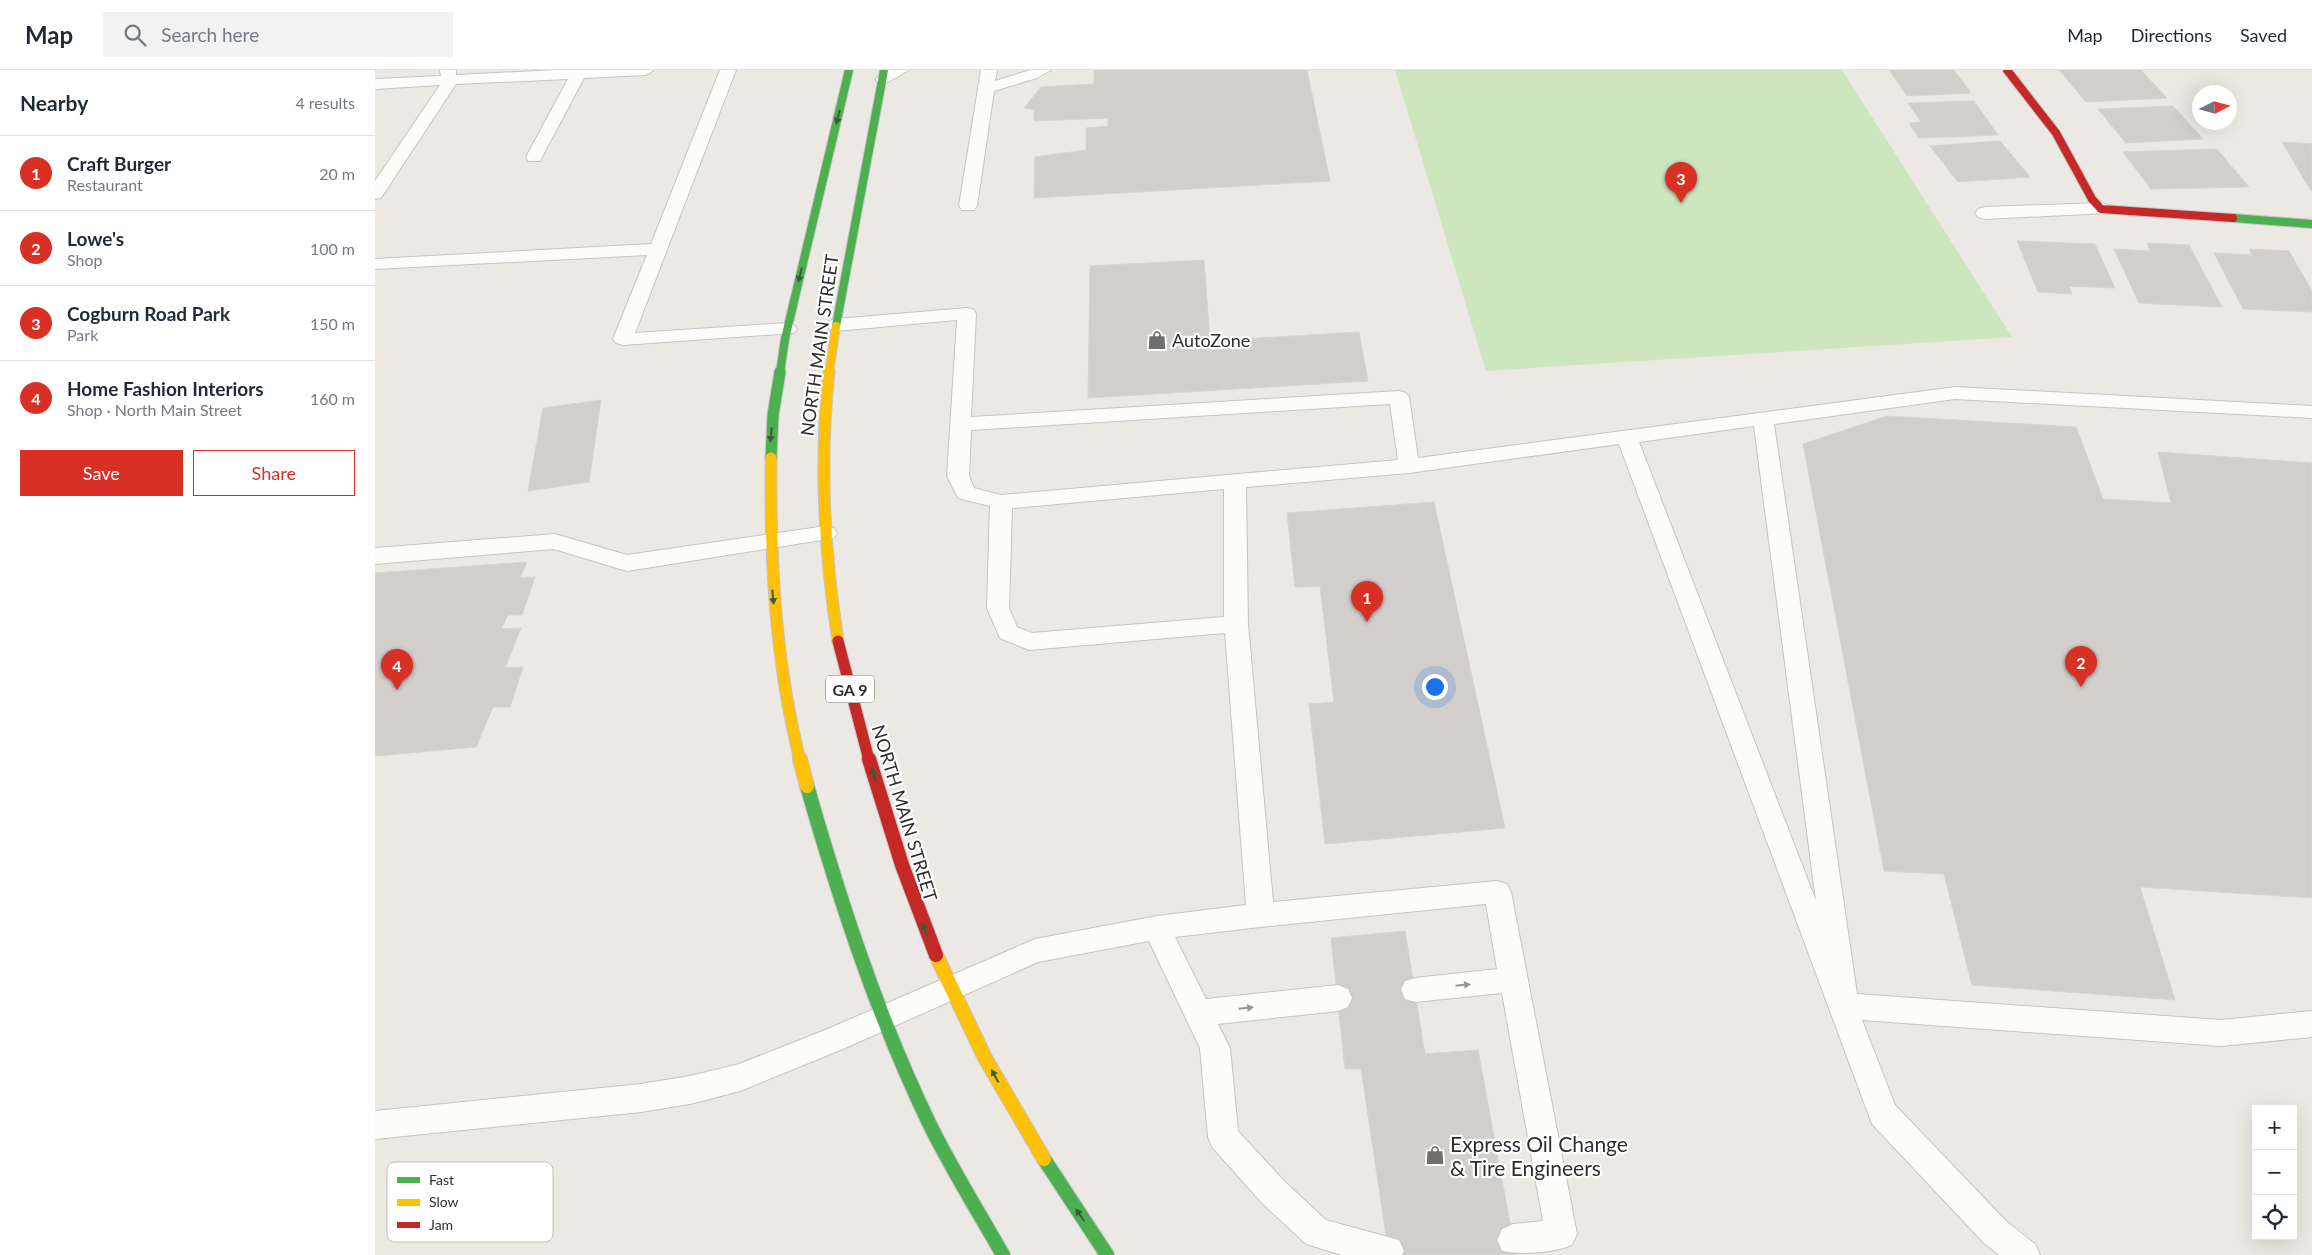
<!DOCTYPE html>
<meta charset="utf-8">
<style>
:root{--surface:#fff;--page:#f2f2f3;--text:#1f2937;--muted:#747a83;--line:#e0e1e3;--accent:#d93025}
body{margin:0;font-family:Lato,sans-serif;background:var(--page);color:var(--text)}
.controls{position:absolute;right:15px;bottom:15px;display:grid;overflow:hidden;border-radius:0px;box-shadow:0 5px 20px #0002}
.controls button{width:45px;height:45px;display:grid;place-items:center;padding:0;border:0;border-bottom:1px solid var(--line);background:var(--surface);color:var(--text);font:25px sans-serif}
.compass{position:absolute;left:1817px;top:15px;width:45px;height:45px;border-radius:50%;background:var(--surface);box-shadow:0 5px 20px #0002;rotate:84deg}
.you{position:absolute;left:1059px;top:616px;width:18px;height:18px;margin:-12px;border:4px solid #fff;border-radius:50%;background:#1a73e8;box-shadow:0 0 0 8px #1a73e833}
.badge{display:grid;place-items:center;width:32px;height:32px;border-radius:50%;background:var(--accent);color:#fff;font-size:16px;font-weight:700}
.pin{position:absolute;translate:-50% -41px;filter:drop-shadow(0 1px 2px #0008)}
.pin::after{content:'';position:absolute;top:26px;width:18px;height:15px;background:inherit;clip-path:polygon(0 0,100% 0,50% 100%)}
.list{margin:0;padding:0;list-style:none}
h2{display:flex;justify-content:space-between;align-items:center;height:65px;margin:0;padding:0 20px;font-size:21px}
h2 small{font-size:16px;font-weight:400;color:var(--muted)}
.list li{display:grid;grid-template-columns:32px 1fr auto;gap:15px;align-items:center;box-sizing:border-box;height:75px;padding:0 20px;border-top:1px solid var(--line)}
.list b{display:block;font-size:19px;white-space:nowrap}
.list p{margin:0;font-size:16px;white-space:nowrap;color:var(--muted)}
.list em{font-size:16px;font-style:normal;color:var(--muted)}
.actions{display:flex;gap:10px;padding:15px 20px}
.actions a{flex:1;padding:11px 0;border:1px solid var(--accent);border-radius:0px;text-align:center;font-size:18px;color:var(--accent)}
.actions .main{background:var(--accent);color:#fff}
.icon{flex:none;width:28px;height:28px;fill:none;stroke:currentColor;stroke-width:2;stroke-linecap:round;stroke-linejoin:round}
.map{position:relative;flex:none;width:1937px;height:1185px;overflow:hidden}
header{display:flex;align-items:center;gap:30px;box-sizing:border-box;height:70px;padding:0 25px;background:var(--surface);border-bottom:1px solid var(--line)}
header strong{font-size:24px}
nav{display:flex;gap:28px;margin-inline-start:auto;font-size:18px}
.search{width:350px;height:45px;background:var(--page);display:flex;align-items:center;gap:12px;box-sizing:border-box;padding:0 18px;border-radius:0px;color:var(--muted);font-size:19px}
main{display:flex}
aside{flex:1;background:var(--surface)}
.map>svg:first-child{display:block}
.green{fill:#cee6be}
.building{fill:#d1cecb;stroke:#d7d4d0}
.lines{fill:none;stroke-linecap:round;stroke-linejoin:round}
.lane-casing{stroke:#c5c4c5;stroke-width:2}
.street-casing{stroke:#c5c4c5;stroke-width:2}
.fast-far2-casing{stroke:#c5c4c5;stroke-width:10}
.fast-far1-casing{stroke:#c5c4c5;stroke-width:13}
.fast-casing{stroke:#c5c4c5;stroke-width:16}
.slow-far2-casing{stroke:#c5c4c5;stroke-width:10}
.slow-far1-casing{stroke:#c5c4c5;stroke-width:13}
.slow-casing{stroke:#c5c4c5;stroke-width:16}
.jam-far2-casing{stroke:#c5c4c5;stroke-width:10}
.jam-far1-casing{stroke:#c5c4c5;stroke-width:13}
.jam-casing{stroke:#c5c4c5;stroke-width:16}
.lane{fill:#fcfcfb;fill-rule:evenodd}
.street{fill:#fcfcfb;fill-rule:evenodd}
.fast-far2{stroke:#4caf50;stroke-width:8}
.fast-far1{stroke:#4caf50;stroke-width:11}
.fast{stroke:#4caf50;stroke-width:14}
.slow-far2{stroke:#ffc107;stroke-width:8}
.slow-far1{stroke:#ffc107;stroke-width:11}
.slow{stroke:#ffc107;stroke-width:14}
.jam-far2{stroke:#c62828;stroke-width:8}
.jam-far1{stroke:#c62828;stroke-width:11}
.jam{stroke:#c62828;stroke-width:14}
.oneway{fill:#385b3a}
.oneway2{fill:#959594}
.labels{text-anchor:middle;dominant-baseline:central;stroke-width:4.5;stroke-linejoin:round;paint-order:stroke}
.shield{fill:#fff;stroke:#6d6d6d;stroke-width:1}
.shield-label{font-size:16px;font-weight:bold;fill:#2e2e2e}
.poi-label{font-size:18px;fill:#2e2e2e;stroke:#fff;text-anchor:start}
.street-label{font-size:18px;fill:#2e2e2e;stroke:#fff}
.near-poi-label{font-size:21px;fill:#2e2e2e;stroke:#fff;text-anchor:start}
.key{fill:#fff;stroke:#c0c0c0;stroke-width:1}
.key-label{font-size:14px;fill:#2e2e2e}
</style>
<header>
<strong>Map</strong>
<div class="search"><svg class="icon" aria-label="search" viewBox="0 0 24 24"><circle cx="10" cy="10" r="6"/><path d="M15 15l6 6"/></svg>Search here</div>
<nav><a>Map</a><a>Directions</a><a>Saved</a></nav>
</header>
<main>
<aside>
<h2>Nearby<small>4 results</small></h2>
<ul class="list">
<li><span class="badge">1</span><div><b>Craft Burger</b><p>Restaurant</p></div><em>20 m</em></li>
<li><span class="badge">2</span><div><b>Lowe's</b><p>Shop</p></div><em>100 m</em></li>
<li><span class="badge">3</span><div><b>Cogburn Road Park</b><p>Park</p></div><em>150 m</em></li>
<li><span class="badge">4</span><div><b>Home Fashion Interiors</b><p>Shop · North Main Street</p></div><em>160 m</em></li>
</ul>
<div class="actions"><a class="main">Save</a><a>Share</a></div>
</aside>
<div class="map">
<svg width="1937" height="1185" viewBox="0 0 1937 1185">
<rect width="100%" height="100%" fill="#ece8e4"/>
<path class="green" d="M1020,0H1467L1637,267L1111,301Z"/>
<g class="building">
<path d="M719,0H932L955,111L659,128L660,87L711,80V58L733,56V48L659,51V40L649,38L666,17L719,14Z"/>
<path d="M1514,0H1579L1596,23L1532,26Z"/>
<path d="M1684,0H1766L1792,28L1711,32Z"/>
<path d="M1599,31L1623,65L1544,68L1534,53L1546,52L1533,33Z"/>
<path d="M1798,36L1828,69L1751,73L1723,39Z"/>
<path d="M1625,71L1655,107L1583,112L1555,76Z"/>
<path d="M1907,72L1937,74V121H1936Z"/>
<path d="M1842,79L1874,117L1776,119L1748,82Z"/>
<path d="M1642,171L1720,174L1740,218L1694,216L1697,224L1663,222Z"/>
<path d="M1772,173L1814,175L1847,237L1764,233L1739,179L1775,181Z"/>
<path d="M1874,179L1914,181L1937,221V242L1868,239L1839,183L1877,185Z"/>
<path d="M829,190L835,271L984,262L993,311L713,328L715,196Z"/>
<path d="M226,330L214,412L153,421L168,338Z"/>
<path d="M1512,346L1701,357L1728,429L1796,433L1783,382L1937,393V828L1765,817L1800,930L1597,915L1569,804L1509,801L1428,374Z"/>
<path d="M1059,432L1130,758L950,774L934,634L959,632L945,516L920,517L912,443Z"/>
<path d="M152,492L145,508L160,507L147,545H133L126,559L146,558L130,598L148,597L135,637H118L101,677L0,686V503Z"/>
<path d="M1030,861L1050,984L1103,980L1141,1185H1014L986,999H970L956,868Z"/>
</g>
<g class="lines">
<g class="lane-casing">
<g id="lane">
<path d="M65,0H81V5L181,0H278L275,3L270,5L209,8L167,87L165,91H153L151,87L193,9L81,14L6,128L0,129V111L65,15L0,19V9L66,6Z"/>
<path d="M345,0H361L260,263L412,253L419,255L422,259L419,263L248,275L241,273L238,269L272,185L0,199V189L276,174Z"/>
<path d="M514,0H534L513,12H503L500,9Z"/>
<path d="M606,0H622L620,11L655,0H676L662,8L619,21L602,136L599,140H587L584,136Z"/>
<path d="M592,238L599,240L601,244L596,347L1024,321L1031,323L1034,327L1043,388L1580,317L1937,336V348L1580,329L1399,354L1482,924L1846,950L1937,941V967L1846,976L1487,950L1520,1035L1631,1151L1660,1174L1665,1185H1624L1609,1173L1497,1054L1244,374L1034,403L871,417L873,554L898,832L1122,811L1132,814L1136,822L1202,1164L1197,1175C1178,1183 1147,1185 1127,1181L1122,1170L1127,1159L1138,1154L1168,1151L1127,923L1040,932L1030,929L1026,920L1030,911L1040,908L1122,899L1111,834L885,857L800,867L831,929L963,915L973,919L977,928L973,937L963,941L843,954L855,978L863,1061L909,1111L951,1150L1024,1170L1029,1181L1027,1185H967L931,1174L887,1133L837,1077L833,1067L825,978L774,871L663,892L468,979L365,1021L315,1034L266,1042L0,1069V1041L266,1014L315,1006L364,994L448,961L660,869L782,846L871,835L850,563L654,580L625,568L612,538L615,436L583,428L572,406L582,250L461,261L454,259L452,255L454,251L461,249ZM1015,334L1023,390L626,425L599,418L594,406L596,360ZM1379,356L1441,831L1264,372ZM849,419V547L657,563L642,557L634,538L637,438Z"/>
<path d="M451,456L459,458L462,463L459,468L252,501L179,479L0,494V478L180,464L252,485Z"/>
</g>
</g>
<g class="street-casing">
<path id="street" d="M1726,133L1733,135L1736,139L1733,143L1610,149L1603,147L1600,143L1603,139L1610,137Z"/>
</g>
<g class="fast-far2-casing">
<g id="fast-far2">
<path d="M1858,148L1937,154"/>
<path d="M461,256L509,0"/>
<path d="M405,303L410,269L474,0"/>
</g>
</g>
<g class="fast-far1-casing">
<path id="fast-far1" d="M396,388L398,345L405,302"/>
</g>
<g class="fast-casing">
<g id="fast">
<path d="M432,716C465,831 502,945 554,1053C576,1098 603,1141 628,1185"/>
<path d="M669,1089L732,1185"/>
</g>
</g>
<g class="slow-far2-casing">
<path id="slow-far2" d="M454,303L461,256"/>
</g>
<g class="slow-far1-casing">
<g id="slow-far1">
<path d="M454,302C444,393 449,481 463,571"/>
<path d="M396,388C395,489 400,591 425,690"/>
</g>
</g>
<g class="slow-casing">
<g id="slow">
<path d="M425,689L432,716"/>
<path d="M561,885L610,988L669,1089"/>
</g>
</g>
<g class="jam-far2-casing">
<path id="jam-far2" d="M1632,0L1681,63L1717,129L1726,139L1858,148"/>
</g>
<g class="jam-far1-casing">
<path id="jam-far1" d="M463,571L494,690"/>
</g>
<g class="jam-casing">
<path id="jam" d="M494,689L527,795L561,885"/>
</g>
<use href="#lane" class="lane"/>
<use href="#street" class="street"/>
<use href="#fast-far2" class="fast-far2"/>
<use href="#fast-far1" class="fast-far1"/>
<use href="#fast" class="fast"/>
<use href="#slow-far2" class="slow-far2"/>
<use href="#slow-far1" class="slow-far1"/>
<use href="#slow" class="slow"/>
<use href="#jam-far2" class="jam-far2"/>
<use href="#jam-far1" class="jam-far1"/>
<use href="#jam" class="jam"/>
</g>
<defs><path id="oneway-solid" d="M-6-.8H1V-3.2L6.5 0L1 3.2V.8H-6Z" transform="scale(1.25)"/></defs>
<g class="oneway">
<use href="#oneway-solid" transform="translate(463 47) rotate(104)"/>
<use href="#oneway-solid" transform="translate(425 205) rotate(104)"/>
<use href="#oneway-solid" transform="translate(396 365) rotate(95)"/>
<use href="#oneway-solid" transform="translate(398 527) rotate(84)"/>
<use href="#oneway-solid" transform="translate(499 705) rotate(-107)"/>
<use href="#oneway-solid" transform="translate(550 860) rotate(-112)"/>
<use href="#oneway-solid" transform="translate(620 1006) rotate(-119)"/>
<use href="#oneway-solid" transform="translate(705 1145) rotate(-124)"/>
</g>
<g class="oneway2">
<use href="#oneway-solid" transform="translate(1088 915) rotate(-6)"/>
<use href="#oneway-solid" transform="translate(871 938) rotate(-6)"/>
</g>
<defs>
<g id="shop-bare" transform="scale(1.5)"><path d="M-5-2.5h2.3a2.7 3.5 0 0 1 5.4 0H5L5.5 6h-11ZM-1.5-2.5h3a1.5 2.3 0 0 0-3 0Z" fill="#706f6e" stroke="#fff" stroke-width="2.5" paint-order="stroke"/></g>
</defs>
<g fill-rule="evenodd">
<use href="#shop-bare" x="782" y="270"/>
<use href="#shop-bare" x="1060" y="1085"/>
</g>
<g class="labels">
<rect class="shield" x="451" y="605.5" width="48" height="27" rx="4"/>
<g class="shield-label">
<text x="475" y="619">GA 9</text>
</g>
<g class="poi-label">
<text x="797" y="270">AutoZone</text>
</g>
<g class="street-label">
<text transform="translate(444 275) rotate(-82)">NORTH MAIN STREET</text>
<text transform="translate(530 743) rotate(73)">NORTH MAIN STREET</text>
</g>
<g class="near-poi-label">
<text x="1075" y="1073">Express Oil Change<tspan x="1075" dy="24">&amp; Tire Engineers</tspan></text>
</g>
</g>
<rect x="12" y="1092" width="166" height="80" rx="8" class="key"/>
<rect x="22" y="1107" width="23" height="6" fill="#4caf50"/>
<rect x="22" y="1129" width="23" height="7" fill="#ffc107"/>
<rect x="22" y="1152" width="23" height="6" fill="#c62828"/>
<g class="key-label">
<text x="54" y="1115">Fast</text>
<text x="54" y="1137">Slow</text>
<text x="54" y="1160">Jam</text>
</g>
</svg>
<div class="controls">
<button>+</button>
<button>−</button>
<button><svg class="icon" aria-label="locate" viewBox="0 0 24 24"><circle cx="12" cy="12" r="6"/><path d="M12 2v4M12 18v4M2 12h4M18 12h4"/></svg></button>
</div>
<svg class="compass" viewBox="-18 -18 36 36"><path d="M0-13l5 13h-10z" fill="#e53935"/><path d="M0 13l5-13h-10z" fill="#747a83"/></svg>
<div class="you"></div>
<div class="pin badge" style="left:992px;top:552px">1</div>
<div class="pin badge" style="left:1706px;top:617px">2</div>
<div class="pin badge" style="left:1306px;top:133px">3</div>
<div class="pin badge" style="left:22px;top:620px">4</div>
</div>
</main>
